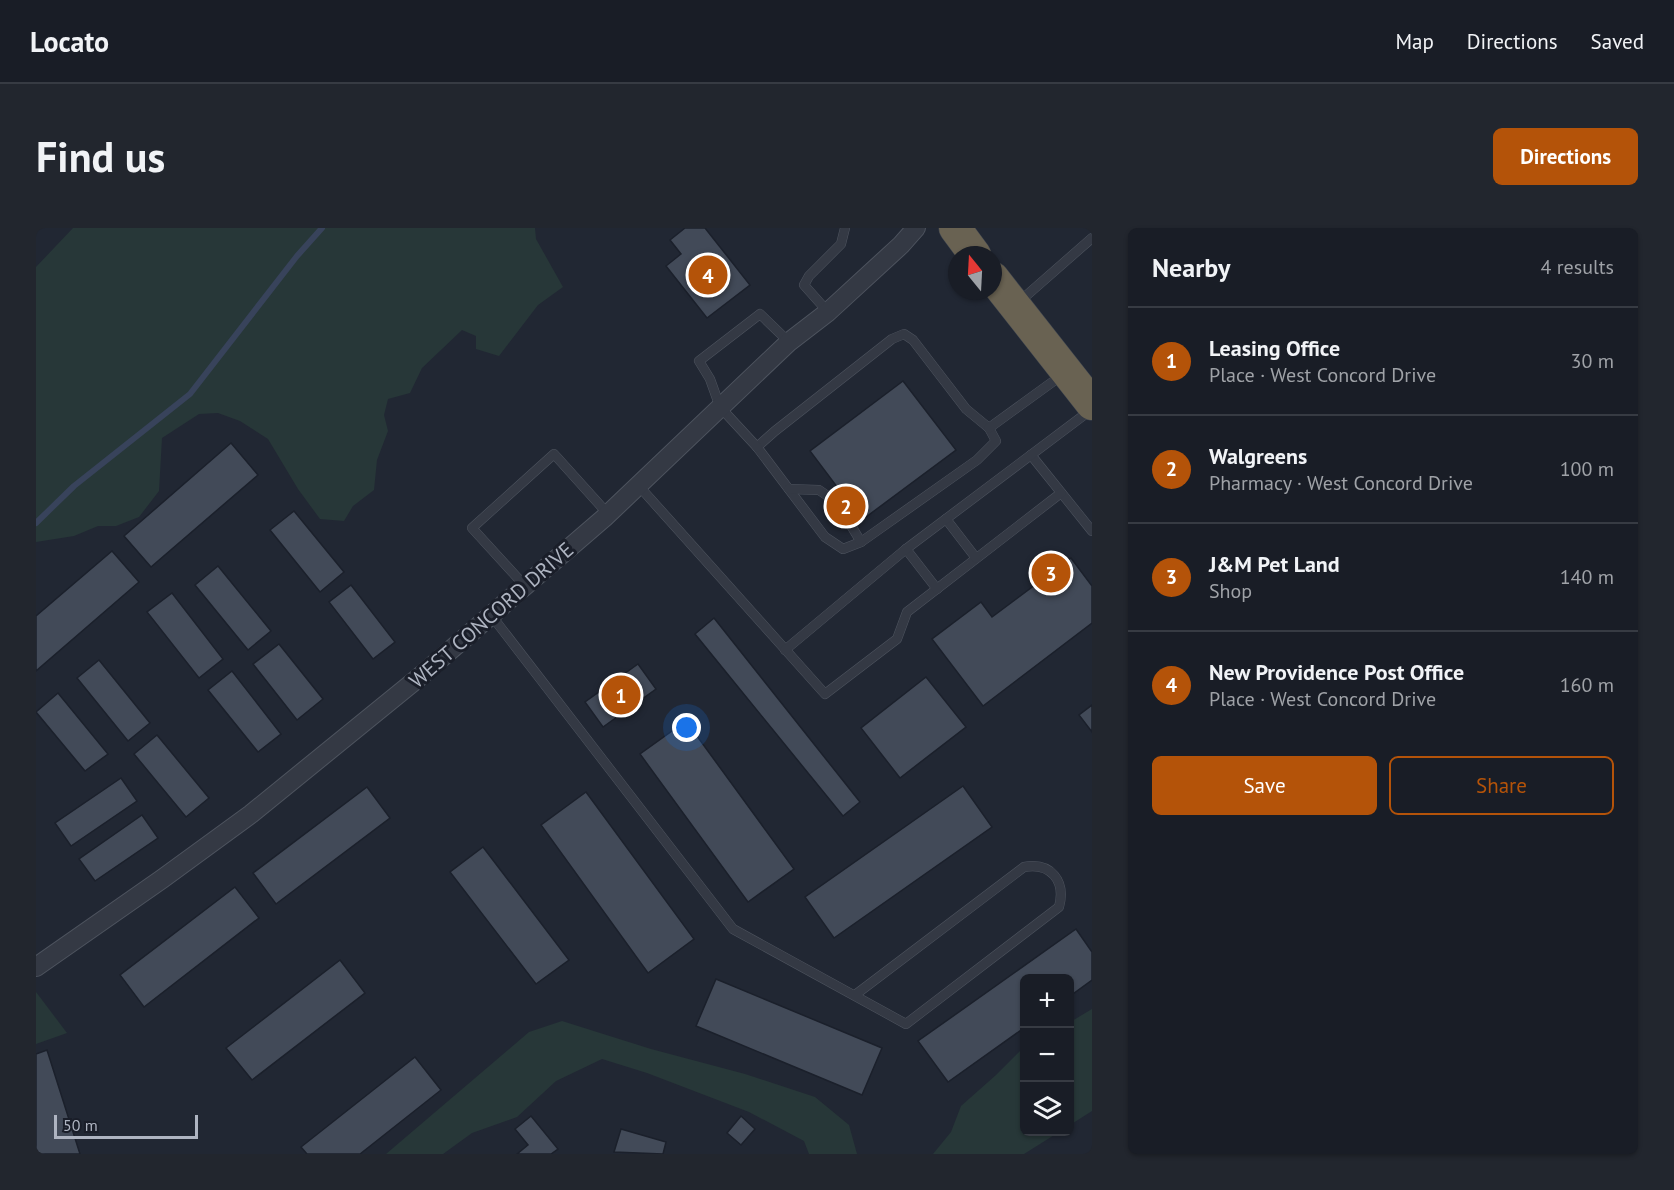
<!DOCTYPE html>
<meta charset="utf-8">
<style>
:root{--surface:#191d26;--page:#22262e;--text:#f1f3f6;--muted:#9fa2a7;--line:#373b43;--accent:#b45309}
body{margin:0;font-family:"PT Sans",sans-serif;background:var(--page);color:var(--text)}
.controls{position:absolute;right:18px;bottom:18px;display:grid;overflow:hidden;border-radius:9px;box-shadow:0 2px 4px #0004}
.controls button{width:54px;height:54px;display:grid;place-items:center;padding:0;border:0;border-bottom:2px solid var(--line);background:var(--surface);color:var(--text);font:30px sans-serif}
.compass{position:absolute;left:912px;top:18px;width:54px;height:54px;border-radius:50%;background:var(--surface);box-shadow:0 2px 4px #0004;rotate:342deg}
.scale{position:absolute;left:18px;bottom:15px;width:144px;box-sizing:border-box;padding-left:6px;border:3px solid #aeb4c1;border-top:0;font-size:16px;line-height:21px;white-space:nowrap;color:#aeb4c1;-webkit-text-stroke:4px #1a1e29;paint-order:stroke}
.you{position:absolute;left:651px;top:500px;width:21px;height:21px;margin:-15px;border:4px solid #fff;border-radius:50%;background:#1a73e8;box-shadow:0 0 0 9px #1a73e833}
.badge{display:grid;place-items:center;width:39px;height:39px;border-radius:50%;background:var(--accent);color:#fff;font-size:20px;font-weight:700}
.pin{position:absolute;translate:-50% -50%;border:3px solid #fff;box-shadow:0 2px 6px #0006}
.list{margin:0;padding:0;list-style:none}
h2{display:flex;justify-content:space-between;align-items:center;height:78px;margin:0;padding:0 24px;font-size:26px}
h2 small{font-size:20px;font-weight:400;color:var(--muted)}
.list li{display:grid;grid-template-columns:39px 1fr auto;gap:18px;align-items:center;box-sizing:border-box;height:108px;padding:0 24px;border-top:2px solid var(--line)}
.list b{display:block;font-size:22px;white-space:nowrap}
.list p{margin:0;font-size:20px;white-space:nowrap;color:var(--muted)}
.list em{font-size:20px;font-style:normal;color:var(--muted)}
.actions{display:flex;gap:12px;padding:18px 24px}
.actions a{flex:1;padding:14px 0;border:2px solid var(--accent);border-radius:9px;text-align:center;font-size:21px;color:var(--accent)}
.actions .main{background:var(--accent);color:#fff}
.icon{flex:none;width:33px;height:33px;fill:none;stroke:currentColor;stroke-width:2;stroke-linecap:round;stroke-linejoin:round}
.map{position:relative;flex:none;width:1056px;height:926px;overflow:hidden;border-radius:9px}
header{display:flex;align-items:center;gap:36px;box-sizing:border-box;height:84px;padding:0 30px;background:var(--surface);border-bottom:2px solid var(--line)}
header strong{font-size:28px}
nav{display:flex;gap:33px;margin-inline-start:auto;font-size:21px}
.intro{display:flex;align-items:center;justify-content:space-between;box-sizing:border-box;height:144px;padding:0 36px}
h1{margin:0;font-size:42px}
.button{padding:15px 27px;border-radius:9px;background:var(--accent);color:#fff;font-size:21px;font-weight:700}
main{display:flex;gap:36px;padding:0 36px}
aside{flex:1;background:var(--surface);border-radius:9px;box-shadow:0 2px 4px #0004}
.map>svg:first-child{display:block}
.green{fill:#273738}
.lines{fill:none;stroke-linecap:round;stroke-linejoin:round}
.stream{stroke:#38435b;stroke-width:6}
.building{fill:#424a58;stroke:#1b202b;stroke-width:1.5}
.lane-casing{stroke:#4e545f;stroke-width:10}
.street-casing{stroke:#4e545f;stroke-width:20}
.highway-casing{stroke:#3e444f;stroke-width:33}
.lane{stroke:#343944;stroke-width:9}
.street{stroke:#343944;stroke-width:18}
.highway{stroke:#696252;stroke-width:32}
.labels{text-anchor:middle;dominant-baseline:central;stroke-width:6;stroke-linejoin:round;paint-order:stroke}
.street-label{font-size:21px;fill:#aeb4c1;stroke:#1a1e29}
</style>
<header>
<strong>Locato</strong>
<nav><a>Map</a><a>Directions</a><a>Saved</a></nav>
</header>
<div class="intro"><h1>Find us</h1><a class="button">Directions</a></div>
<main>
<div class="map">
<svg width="1056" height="926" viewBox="0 0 1056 926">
<rect width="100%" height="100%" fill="#212733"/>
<g class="green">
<path d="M37,0H499L500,11L527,59L502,77L463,128L440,121V108L426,102L386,140L374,165L352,171L348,187L352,203L341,232L338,262L317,278L308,293L284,291L262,261L232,211L204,193L182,185L163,186L126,210L123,263L103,289L80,298H62L38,308L0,314V39Z"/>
<path d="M0,764L31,805L0,816Z"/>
<path d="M1056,781V883L1034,897V800L1036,793Z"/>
<path d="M526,793L615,821L709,846L779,869L813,897L821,926H773L768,913L713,884L611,845L566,831L520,853L481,889L436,905L407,926H350L493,804Z"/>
<path d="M988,819V904H1023L988,926H897L915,904L925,878L960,847Z"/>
</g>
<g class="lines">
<path class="stream" d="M0,295L38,258L154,166L261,28L286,0"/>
</g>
<g class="building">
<path d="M649,0H669L714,57L671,90L630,38L645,26L634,12Z"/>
<path d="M867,153L920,222L826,292L820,284L804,296L789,277L805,264L774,223Z"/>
<path d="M195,215L222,247L115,339L88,308Z"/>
<path d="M258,283L308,344L284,364L234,302Z"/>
<path d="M76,323L103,354L0,443V388Z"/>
<path d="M1035,330L1056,358V395L947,478L896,411L945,374L956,389Z"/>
<path d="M182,338L235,403L212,422L159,357Z"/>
<path d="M315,357L359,414L337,431L293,374Z"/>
<path d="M136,365L187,431L163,450L111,384Z"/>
<path d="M678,390L824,574L807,588L659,406Z"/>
<path d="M243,416L287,471L261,492L217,436Z"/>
<path d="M63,432L114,495L92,513L41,450Z"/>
<path d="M602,436L620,461L567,499L549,474Z"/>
<path d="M196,443L245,506L222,524L172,462Z"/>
<path d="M890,449L930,499L864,550L825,500Z"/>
<path d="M22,465L72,526L49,543L0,484Z"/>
<path d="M1056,477V504L1043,487Z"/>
<path d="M650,493L758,641L712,674L604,526Z"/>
<path d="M121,507L173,570L150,589L98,526Z"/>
<path d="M85,550L101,573L35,618L19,595Z"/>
<path d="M927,558L956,599L798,710L769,669Z"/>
<path d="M331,559L354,590L240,676L217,645Z"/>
<path d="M550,564L658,711L612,745L505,597Z"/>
<path d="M106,587L122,610L59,653L43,631Z"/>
<path d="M447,619L533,732L500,756L414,644Z"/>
<path d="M199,659L223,690L108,779L84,747Z"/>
<path d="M1040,701L1056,724V752L1034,768V750H988V800L912,854L882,813Z"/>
<path d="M304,732L329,765L216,852L190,820Z"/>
<path d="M680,751L846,820L826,867L660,798Z"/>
<path d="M11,822L44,926H0V826Z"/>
<path d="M379,829L405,862L324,926H271L265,919Z"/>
<path d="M495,888L522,921L515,926H481L492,917L479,901Z"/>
<path d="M705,888L719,901L705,917L691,905Z"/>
<path d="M585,901L630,914L627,926L578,924Z"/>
</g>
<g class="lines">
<g class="lane-casing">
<g id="lane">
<path d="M983,74L1056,10"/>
<path d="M792,84L768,57L773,48L805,16L809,0"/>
<path d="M868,106L877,112L930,181L953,200L960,213L941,232L825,314L807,321L789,309L721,219L739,203L856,111Z"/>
<path d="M953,200L1026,147"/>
<path d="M721,219L684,179L674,151L663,133L724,86L753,114"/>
<path d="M995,227L1056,303"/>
<path d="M602,257L789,466L861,411L871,384L1025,265"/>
<path d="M753,261L783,262L796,271"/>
<path d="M811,291L825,314"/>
<path d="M910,291L940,330"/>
<path d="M870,321L901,361"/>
<path d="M489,358L436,300L518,226L572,286"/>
<path d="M455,387L697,701L870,796L1023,679C1030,653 1015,634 988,639L819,767"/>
<path d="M749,422L870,321L1056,181"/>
</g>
</g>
<g class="street-casing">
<path id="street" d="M0,739L126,651L215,586L381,451L568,290L753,114L792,84L865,17L880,0"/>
</g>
<g class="highway-casing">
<g id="highway">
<path d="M919,0L939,27"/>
<path d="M957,50L1056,176"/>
</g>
</g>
<use href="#lane" class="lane"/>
<use href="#street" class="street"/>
<use href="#highway" class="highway"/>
</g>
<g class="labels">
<g class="street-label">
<text transform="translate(455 387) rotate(-41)">WEST CONCORD DRIVE</text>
</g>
</g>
</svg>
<div class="controls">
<button>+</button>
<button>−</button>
<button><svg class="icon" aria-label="layers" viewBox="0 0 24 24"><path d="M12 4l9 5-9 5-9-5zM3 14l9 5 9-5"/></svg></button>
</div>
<svg class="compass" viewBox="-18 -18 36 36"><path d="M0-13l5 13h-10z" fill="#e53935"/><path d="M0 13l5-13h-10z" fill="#9fa2a7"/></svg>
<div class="scale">50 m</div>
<div class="you"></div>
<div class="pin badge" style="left:585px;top:467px">1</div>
<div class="pin badge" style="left:810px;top:278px">2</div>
<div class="pin badge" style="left:1015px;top:345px">3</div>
<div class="pin badge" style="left:672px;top:47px">4</div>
</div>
<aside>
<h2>Nearby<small>4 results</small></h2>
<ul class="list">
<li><span class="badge">1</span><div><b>Leasing Office</b><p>Place · West Concord Drive</p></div><em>30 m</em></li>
<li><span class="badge">2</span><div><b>Walgreens</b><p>Pharmacy · West Concord Drive</p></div><em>100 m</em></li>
<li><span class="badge">3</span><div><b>J&amp;M Pet Land</b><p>Shop</p></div><em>140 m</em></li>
<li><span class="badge">4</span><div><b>New Providence Post Office</b><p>Place · West Concord Drive</p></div><em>160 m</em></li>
</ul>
<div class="actions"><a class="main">Save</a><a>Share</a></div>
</aside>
</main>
